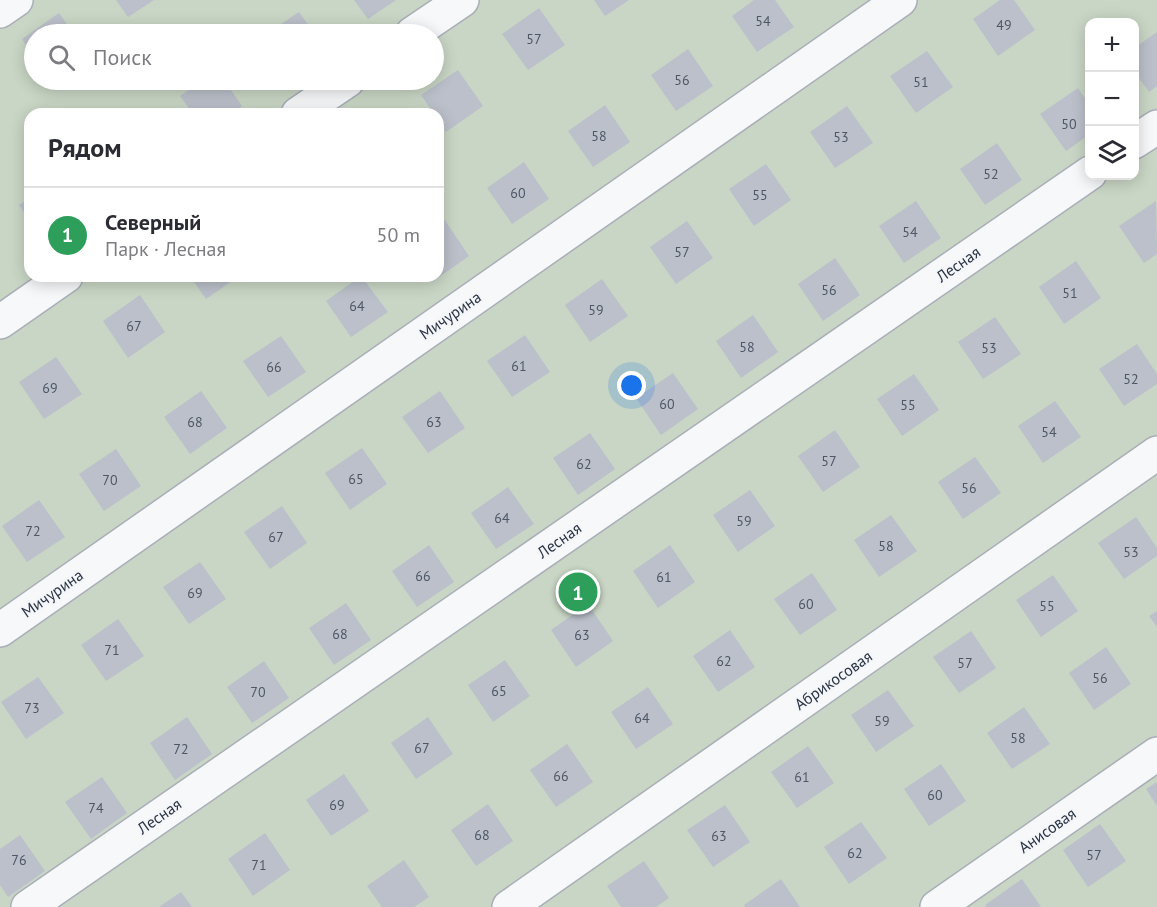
<!DOCTYPE html>
<html lang="ru">
<meta charset="utf-8">
<style>
:root{--surface:#fff;--page:#f7f7f7;--text:#2b2b33;--muted:#7c7c81;--line:#e1e1e2;--accent:#b45309}
body{margin:0;font-family:"PT Sans",sans-serif;background:var(--page);color:var(--text)}
.controls{position:absolute;right:18px;top:18px;display:grid;overflow:hidden;border-radius:12px;box-shadow:0 3px 15px #0003}
.controls button{width:54px;height:54px;display:grid;place-items:center;padding:0;border:0;border-bottom:2px solid var(--line);background:var(--surface);color:var(--text);font:30px sans-serif}
.you{position:absolute;left:632px;top:386px;width:21px;height:21px;margin:-15px;border:4px solid #fff;border-radius:50%;background:#1a73e8;box-shadow:0 0 0 9px #1a73e833}
.badge{display:grid;place-items:center;width:39px;height:39px;border-radius:50%;background:var(--accent);color:#fff;font-size:20px;font-weight:700}
.pin{position:absolute;translate:-50% -50%;border:3px solid #fff;box-shadow:0 2px 6px #0006}
.list{margin:0;padding:0;list-style:none}
h2{display:flex;justify-content:space-between;align-items:center;height:78px;margin:0;padding:0 24px;font-size:26px}
h2 small{font-size:20px;font-weight:400;color:var(--muted)}
.list li{display:grid;grid-template-columns:39px 1fr auto;gap:18px;align-items:center;box-sizing:border-box;height:96px;padding:0 24px;border-top:2px solid var(--line)}
.list b{display:block;font-size:22px;white-space:nowrap}
.list p{margin:0;font-size:20px;white-space:nowrap;color:var(--muted)}
.list em{font-size:20px;font-style:normal;color:var(--muted)}
.icon{flex:none;width:33px;height:33px;fill:none;stroke:currentColor;stroke-width:2;stroke-linecap:round;stroke-linejoin:round}
.map{position:relative;flex:none;width:1157px;height:907px;overflow:hidden}
.search{position:absolute;background:var(--surface);box-shadow:0 3px 15px #0003;left:24px;top:24px;width:420px;height:66px;display:flex;align-items:center;gap:15px;box-sizing:border-box;padding:0 21px;border-radius:33px;color:var(--muted);font-size:22px}
.panel{position:absolute;background:var(--surface);box-shadow:0 3px 15px #0003;left:24px;top:108px;width:420px;height:174px;border-radius:18px}
.map>svg:first-child{display:block}
.green{fill:#c9d6c5;fill-rule:evenodd}
.building{fill:#bbc0ca}
.lines{fill:none;stroke-linecap:round;stroke-linejoin:round}
.minor-casing{stroke:#a9aeb7;stroke-width:36}
.minor{stroke:#f7f8fa;stroke-width:33}
.labels{text-anchor:middle;dominant-baseline:central;stroke-width:4.5;stroke-linejoin:round;paint-order:stroke}
.number-label{font-size:14px;fill:#4f5766}
.street-label{font-size:16px;fill:#2b3445;stroke:#f4f6f9}
</style>
<div class="map">
<svg width="1157" height="907" viewBox="0 0 1157 907">
<rect width="100%" height="100%" fill="#e4e7ec"/>
<path class="green" d="M0,0H1157V907H0ZM1090,22H1134V176H1090ZM34,34H434V80H34ZM30,114H438V276H30Z"/>
<g class="building">
<path d="M116,0H154L128,17Z"/>
<path d="M354,0H396L368,19Z"/>
<path d="M594,0H629L605,16Z"/>
<path d="M754,0H775L794,27L757,52L732,16Z"/>
<path d="M1000,0H1014L1035,30L998,56L973,19Z"/>
<path d="M539,8L565,45L528,70L502,34Z"/>
<path d="M299,12L315,34H266Z"/>
<path d="M59,13L74,34H34V57L22,39Z"/>
<path d="M1157,32V86L1149,92L1134,71V48Z"/>
<path d="M688,49L713,86L676,111L651,75Z"/>
<path d="M927,51L953,87L916,113L890,76Z"/>
<path d="M458,70L483,106L446,132L438,120V114H434L421,95Z"/>
<path d="M203,80H224L242,106L231,114H193L180,96Z"/>
<path d="M1078,88L1090,106V134L1066,151L1040,114Z"/>
<path d="M605,105L630,142L593,167L568,131Z"/>
<path d="M847,106L873,143L835,168L810,132Z"/>
<path d="M997,143L1022,180L985,205L960,169Z"/>
<path d="M524,162L549,199L512,224L487,188Z"/>
<path d="M766,164L791,200L754,226L729,189Z"/>
<path d="M30,198V221L19,205Z"/>
<path d="M916,201L941,238L904,263L879,226Z"/>
<path d="M1156,201L1157,254L1144,263L1119,226Z"/>
<path d="M444,219L469,256L432,282L427,276H438V223Z"/>
<path d="M687,221L713,258L676,284L650,247Z"/>
<path d="M835,258L860,295L823,321L798,284Z"/>
<path d="M1076,261L1101,298L1064,324L1039,287Z"/>
<path d="M190,276H239L206,299Z"/>
<path d="M361,276L388,312L351,337L326,301Z"/>
<path d="M602,279L628,316L590,342L565,305Z"/>
<path d="M140,295L165,332L128,358L103,321Z"/>
<path d="M753,315L778,352L741,378L716,341Z"/>
<path d="M995,317L1021,354L983,379L958,342Z"/>
<path d="M525,335L550,372L512,397L487,361Z"/>
<path d="M281,336L306,372L268,397L243,361Z"/>
<path d="M1137,344L1157,374V384L1124,406L1099,369Z"/>
<path d="M56,357L82,394L44,419L19,382Z"/>
<path d="M673,373L698,409L661,435L636,398Z"/>
<path d="M914,374L939,410L902,436L877,399Z"/>
<path d="M201,391L227,428L190,454L164,417Z"/>
<path d="M440,391L465,428L428,453L402,417Z"/>
<path d="M1055,401L1081,437L1043,463L1018,426Z"/>
<path d="M835,430L860,467L823,492L798,456Z"/>
<path d="M590,433L615,469L578,495L553,458Z"/>
<path d="M362,448L387,484L350,510L325,473Z"/>
<path d="M116,449L141,486L104,511L79,474Z"/>
<path d="M975,457L1001,493L963,519L938,482Z"/>
<path d="M508,487L534,524L496,549L471,513Z"/>
<path d="M750,490L775,526L738,552L713,515Z"/>
<path d="M39,500L65,537L27,562L2,526Z"/>
<path d="M282,506L307,543L270,569L244,532Z"/>
<path d="M891,515L917,551L879,577L854,540Z"/>
<path d="M1136,517L1157,548V556L1124,579L1098,543Z"/>
<path d="M429,545L454,582L417,607L392,571Z"/>
<path d="M670,545L695,582L658,608L633,571Z"/>
<path d="M200,562L226,599L189,624L163,587Z"/>
<path d="M812,573L837,610L800,635L774,599Z"/>
<path d="M1053,575L1078,611L1041,637L1016,600Z"/>
<path d="M346,603L371,640L334,665L309,628Z"/>
<path d="M588,604L613,641L576,667L551,630Z"/>
<path d="M1157,611V627L1149,616Z"/>
<path d="M118,619L144,656L106,681L81,645Z"/>
<path d="M730,630L755,667L718,692L693,656Z"/>
<path d="M971,631L996,668L959,693L933,657Z"/>
<path d="M1106,647L1131,684L1094,710L1069,673Z"/>
<path d="M505,660L530,696L493,722L468,685Z"/>
<path d="M264,661L289,698L252,723L227,687Z"/>
<path d="M38,677L64,713L26,739L1,702Z"/>
<path d="M648,687L673,724L636,749L611,712Z"/>
<path d="M888,690L914,726L876,752L851,715Z"/>
<path d="M1024,707L1050,744L1012,769L987,733Z"/>
<path d="M187,717L212,754L175,780L150,743Z"/>
<path d="M428,717L453,754L416,779L391,743Z"/>
<path d="M567,744L593,782L556,807L530,770Z"/>
<path d="M808,746L834,783L797,808L771,772Z"/>
<path d="M941,764L966,801L929,826L904,789Z"/>
<path d="M344,774L369,811L331,836L306,800Z"/>
<path d="M102,777L127,813L91,839L65,802Z"/>
<path d="M1157,782V806L1146,789Z"/>
<path d="M488,804L513,841L476,866L451,830Z"/>
<path d="M725,805L750,842L713,867L687,830Z"/>
<path d="M861,822L887,858L849,884L824,847Z"/>
<path d="M1100,824L1126,861L1088,887L1063,850Z"/>
<path d="M265,833L290,870L253,896L228,859Z"/>
<path d="M20,835L45,871L8,897L0,885V849Z"/>
<path d="M404,860L429,897L414,907H382L367,886Z"/>
<path d="M644,861L669,898L656,907H621L607,886Z"/>
<path d="M781,879L800,907H745L744,905Z"/>
<path d="M1022,879L1041,907H986L985,905Z"/>
<path d="M181,892L192,907H159Z"/>
</g>
<g class="lines">
<g class="minor-casing">
<g id="minor">
<path d="M0,11L16,0"/>
<path d="M412,34L462,0"/>
<path d="M298,114L348,80"/>
<path d="M1134,142L1157,127"/>
<path d="M0,322L66,276"/>
<path d="M0,630L900,0"/>
<path d="M28,907L1090,173"/>
<path d="M509,907L1157,453"/>
<path d="M937,907L1157,754"/>
</g>
</g>
<use href="#minor" class="minor"/>
</g>
<g class="labels">
<g class="number-label">
<text x="763" y="21">54</text>
<text x="1004" y="25">49</text>
<text x="534" y="39">57</text>
<text x="682" y="80">56</text>
<text x="921" y="82">51</text>
<text x="1069" y="124">50</text>
<text x="599" y="136">58</text>
<text x="841" y="137">53</text>
<text x="991" y="174">52</text>
<text x="518" y="193">60</text>
<text x="760" y="195">55</text>
<text x="910" y="232">54</text>
<text x="682" y="252">57</text>
<text x="829" y="290">56</text>
<text x="1070" y="293">51</text>
<text x="357" y="306">64</text>
<text x="596" y="310">59</text>
<text x="134" y="326">67</text>
<text x="747" y="347">58</text>
<text x="989" y="348">53</text>
<text x="519" y="366">61</text>
<text x="274" y="367">66</text>
<text x="1131" y="379">52</text>
<text x="50" y="388">69</text>
<text x="667" y="404">60</text>
<text x="908" y="405">55</text>
<text x="195" y="422">68</text>
<text x="434" y="422">63</text>
<text x="1049" y="432">54</text>
<text x="829" y="461">57</text>
<text x="584" y="464">62</text>
<text x="356" y="479">65</text>
<text x="110" y="480">70</text>
<text x="969" y="488">56</text>
<text x="502" y="518">64</text>
<text x="744" y="521">59</text>
<text x="33" y="531">72</text>
<text x="276" y="537">67</text>
<text x="886" y="546">58</text>
<text x="1131" y="552">53</text>
<text x="423" y="576">66</text>
<text x="664" y="577">61</text>
<text x="195" y="593">69</text>
<text x="806" y="604">60</text>
<text x="1047" y="606">55</text>
<text x="340" y="634">68</text>
<text x="582" y="635">63</text>
<text x="112" y="650">71</text>
<text x="724" y="661">62</text>
<text x="965" y="663">57</text>
<text x="1100" y="678">56</text>
<text x="499" y="691">65</text>
<text x="258" y="692">70</text>
<text x="32" y="708">73</text>
<text x="642" y="718">64</text>
<text x="882" y="721">59</text>
<text x="1018" y="738">58</text>
<text x="422" y="748">67</text>
<text x="181" y="749">72</text>
<text x="561" y="776">66</text>
<text x="802" y="777">61</text>
<text x="935" y="795">60</text>
<text x="337" y="805">69</text>
<text x="96" y="808">74</text>
<text x="482" y="835">68</text>
<text x="719" y="836">63</text>
<text x="855" y="853">62</text>
<text x="1094" y="855">57</text>
<text x="19" y="860">76</text>
<text x="259" y="865">71</text>
</g>
<g class="street-label">
<text transform="translate(958 264) rotate(-35)">Лесная</text>
<text transform="translate(450 315) rotate(-35)">Мичурина</text>
<text transform="translate(559 540) rotate(-35)">Лесная</text>
<text transform="translate(52 593) rotate(-35)">Мичурина</text>
<text transform="translate(833 680) rotate(-35)">Абрикосовая</text>
<text transform="translate(159 816) rotate(-35)">Лесная</text>
<text transform="translate(1047 830) rotate(-35)">Анисовая</text>
</g>
</g>
</svg>
<div class="controls">
<button>+</button>
<button>−</button>
<button><svg class="icon" aria-label="layers" viewBox="0 0 24 24"><path d="M12 4l9 5-9 5-9-5zM3 14l9 5 9-5"/></svg></button>
</div>
<div class="you"></div>
<div class="pin badge" style="left:578px;top:592px;background:#2e9e5b">1</div>
<div class="search"><svg class="icon" aria-label="search" viewBox="0 0 24 24"><circle cx="10" cy="10" r="6"/><path d="M15 15l6 6"/></svg>Поиск</div>
<section class="panel">
<h2>Рядом<small></small></h2>
<ul class="list">
<li><span class="badge" style="background:#2e9e5b">1</span><div><b>Северный</b><p>Парк · Лесная</p></div><em>50 m</em></li>
</ul>
</section>
</div>
